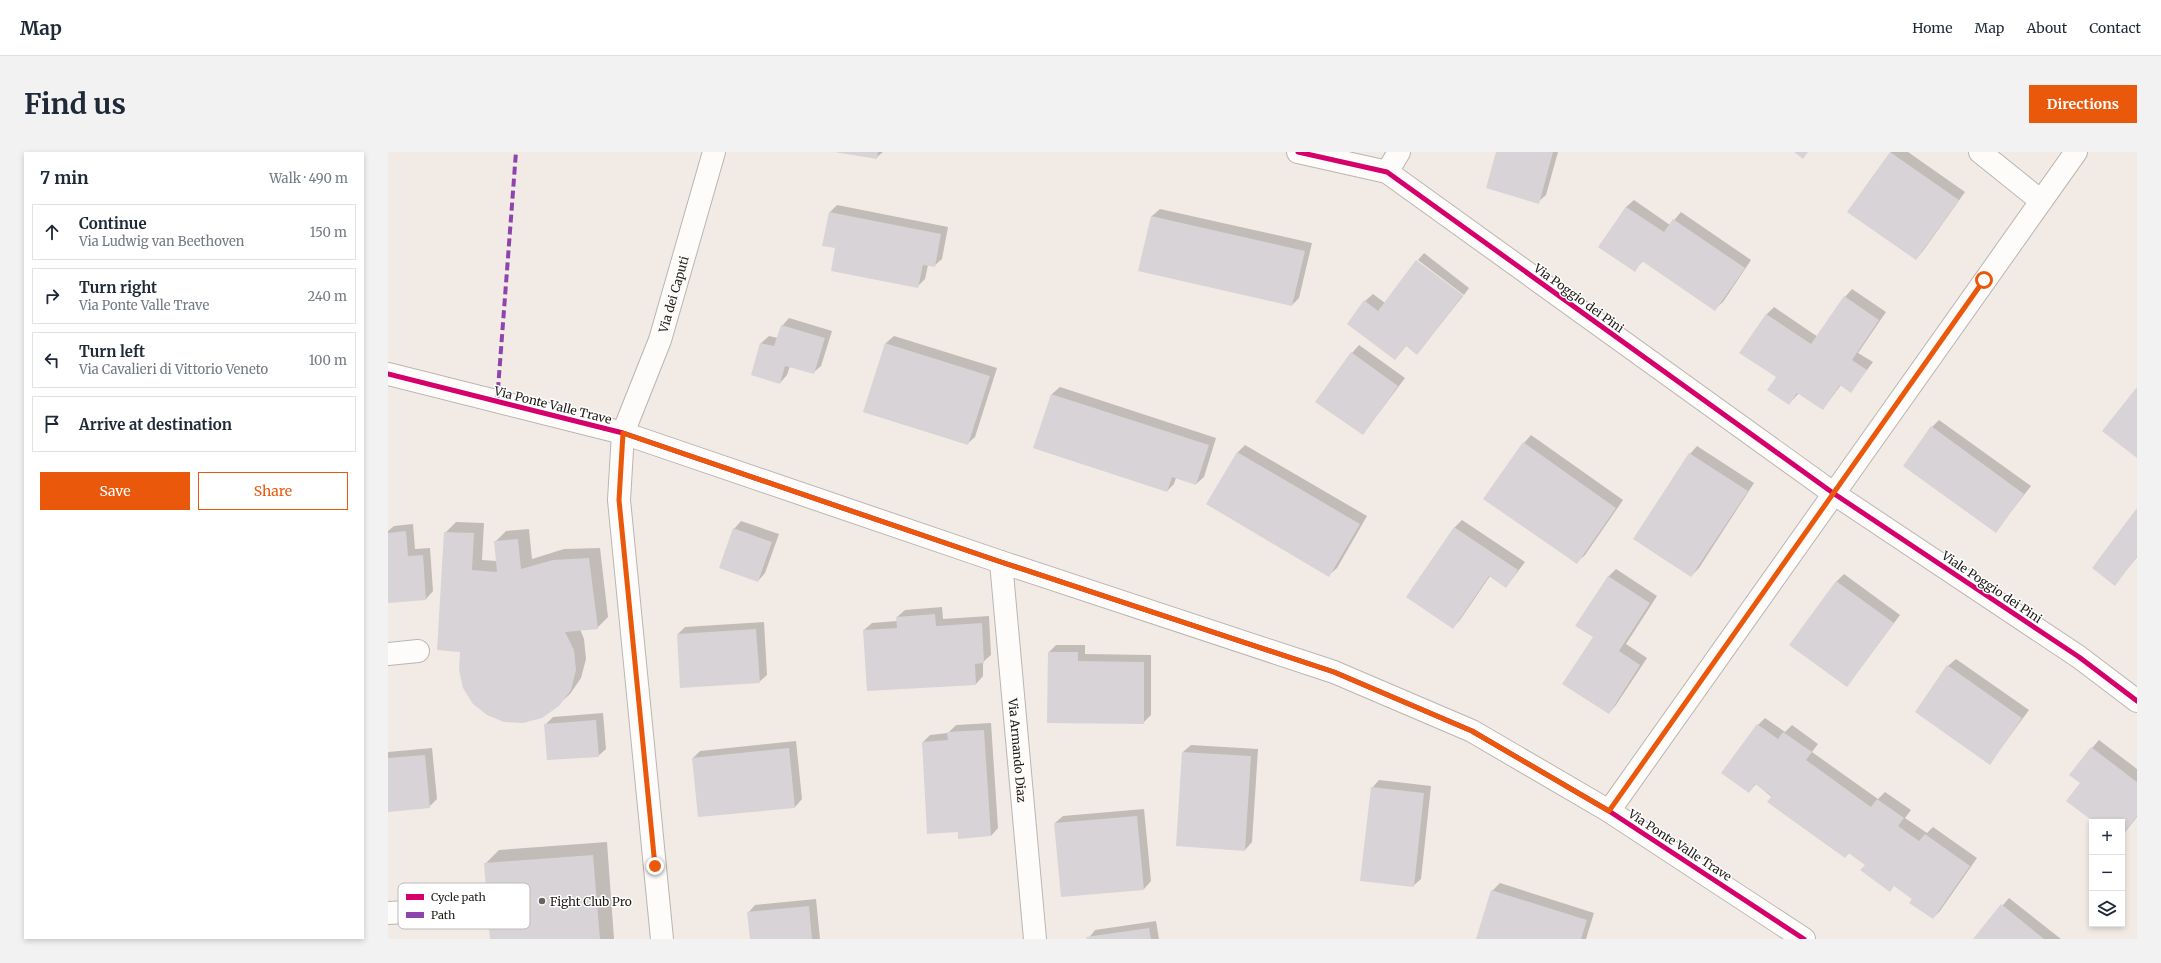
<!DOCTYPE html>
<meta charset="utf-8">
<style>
:root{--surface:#fff;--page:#f2f2f3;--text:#1f2937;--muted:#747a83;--line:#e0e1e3;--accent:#ea580c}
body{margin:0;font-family:Merriweather,serif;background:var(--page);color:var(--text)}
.controls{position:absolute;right:12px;bottom:12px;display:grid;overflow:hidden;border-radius:0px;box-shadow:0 2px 6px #0003}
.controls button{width:36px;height:36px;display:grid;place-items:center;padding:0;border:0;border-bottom:1px solid var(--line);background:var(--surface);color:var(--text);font:20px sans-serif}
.stop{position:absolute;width:12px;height:12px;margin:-9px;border:3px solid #ea580c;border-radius:50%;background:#fff}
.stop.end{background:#ea580c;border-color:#fff;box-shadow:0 1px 4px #0008}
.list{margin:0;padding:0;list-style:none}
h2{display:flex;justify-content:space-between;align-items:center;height:52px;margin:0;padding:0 16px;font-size:17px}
h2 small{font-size:13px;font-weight:400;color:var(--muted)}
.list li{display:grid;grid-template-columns:26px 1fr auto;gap:12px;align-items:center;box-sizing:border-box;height:56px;margin:0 8px 8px;padding:0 8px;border:1px solid var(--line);border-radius:0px}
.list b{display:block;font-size:15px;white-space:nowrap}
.list p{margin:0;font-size:13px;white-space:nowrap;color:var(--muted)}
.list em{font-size:13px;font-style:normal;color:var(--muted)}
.actions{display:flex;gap:8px;padding:12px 16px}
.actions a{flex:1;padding:9px 0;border:1px solid var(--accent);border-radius:0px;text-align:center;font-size:14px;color:var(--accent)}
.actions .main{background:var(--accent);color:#fff}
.icon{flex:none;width:22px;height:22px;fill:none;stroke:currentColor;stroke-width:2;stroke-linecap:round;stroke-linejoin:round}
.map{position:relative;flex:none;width:1749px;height:787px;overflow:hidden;border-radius:0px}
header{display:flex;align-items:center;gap:24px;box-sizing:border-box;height:56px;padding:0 20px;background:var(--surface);border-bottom:1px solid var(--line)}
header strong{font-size:19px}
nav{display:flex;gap:22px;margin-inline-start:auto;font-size:14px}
.intro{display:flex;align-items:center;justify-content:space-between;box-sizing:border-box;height:96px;padding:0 24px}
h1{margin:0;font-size:28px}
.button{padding:10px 18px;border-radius:0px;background:var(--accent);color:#fff;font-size:14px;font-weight:700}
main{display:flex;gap:24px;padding:0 24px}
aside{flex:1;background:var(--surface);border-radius:0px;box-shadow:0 2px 6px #0003}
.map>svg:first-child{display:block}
.shadow{fill:#0003}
.building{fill:#d8d3d6}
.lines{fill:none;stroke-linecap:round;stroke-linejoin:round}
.minor-casing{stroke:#bab5b0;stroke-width:24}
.minor{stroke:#fdfcfb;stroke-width:22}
.quiet{stroke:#8e44ad;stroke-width:4;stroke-dasharray:8 4;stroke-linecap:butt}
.cycleway-casing{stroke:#fff;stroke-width:8}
.cycleway{stroke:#d6006c;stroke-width:5}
.route{stroke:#ea580c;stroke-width:5}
.poi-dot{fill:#69645f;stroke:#fff;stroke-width:1.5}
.labels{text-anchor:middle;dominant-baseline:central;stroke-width:3;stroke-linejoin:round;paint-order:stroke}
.street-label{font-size:12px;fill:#1f1b17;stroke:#fff}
.poi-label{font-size:12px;fill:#1f1b17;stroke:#fff;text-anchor:start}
.key{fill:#fff;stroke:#bcbbb9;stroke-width:1}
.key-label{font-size:11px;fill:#1f1b17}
</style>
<header>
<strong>Map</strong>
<nav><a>Home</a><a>Map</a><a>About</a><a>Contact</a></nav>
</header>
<div class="intro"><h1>Find us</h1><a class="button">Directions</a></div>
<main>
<aside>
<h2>7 min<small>Walk · 490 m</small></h2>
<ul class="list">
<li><svg class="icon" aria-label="ahead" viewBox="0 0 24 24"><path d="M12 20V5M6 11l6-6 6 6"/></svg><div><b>Continue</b><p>Via Ludwig van Beethoven</p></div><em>150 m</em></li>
<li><svg class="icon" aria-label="right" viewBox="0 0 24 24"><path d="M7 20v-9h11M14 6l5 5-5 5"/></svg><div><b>Turn right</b><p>Via Ponte Valle Trave</p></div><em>240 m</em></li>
<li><svg class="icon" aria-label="left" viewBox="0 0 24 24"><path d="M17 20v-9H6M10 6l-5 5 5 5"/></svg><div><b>Turn left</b><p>Via Cavalieri di Vittorio Veneto</p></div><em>100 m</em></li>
<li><svg class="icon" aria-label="arrive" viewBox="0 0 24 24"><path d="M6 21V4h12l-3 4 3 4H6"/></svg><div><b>Arrive at destination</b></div></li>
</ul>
<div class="actions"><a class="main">Save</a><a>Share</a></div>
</aside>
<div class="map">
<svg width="1749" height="787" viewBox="0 0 1749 787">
<rect width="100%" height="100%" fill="#f2ebe5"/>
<g class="shadow">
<path d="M448,0H495L488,6Z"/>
<path d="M1109,0H1170L1158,43L1150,50Z"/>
<path d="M1503,0H1520L1577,40L1535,99L1528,107L1460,60Z"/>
<path d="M1246,48L1282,73L1293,60L1363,108L1335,150L1327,157L1255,109L1246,118L1211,95L1238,55Z"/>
<path d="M449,53L560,75L554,107L546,114L540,113L537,127L529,135L449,95L435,93L442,60Z"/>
<path d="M772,57L924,91L911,146L904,153L752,118L764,64Z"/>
<path d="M1036,101L1081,136L1076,143L1030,108Z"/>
<path d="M1028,109L1075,144L1029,202L1019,193L1007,207L977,149L985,142L997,151Z"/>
<path d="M1464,137L1498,160L1470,201L1485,210L1463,239L1453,233L1435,257L1411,241L1401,252L1389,225L1378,163L1386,155L1430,185L1457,145Z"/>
<path d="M401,166L444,179L433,214L425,221L402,214L399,223L392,231L364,222L373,191L381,184L390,186L394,174Z"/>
<path d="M506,184L609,216L587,285L579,292L476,260L498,191Z"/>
<path d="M971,193L1017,226L975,282L964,201Z"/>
<path d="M672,235L828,286L816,325L808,332L788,326L786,332L779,339L646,296L664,242Z"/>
<path d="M1551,268L1643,334L1607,380L1544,275Z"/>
<path d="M1143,283L1235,348L1197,403L1189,410L1136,291Z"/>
<path d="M857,293L979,364L949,416L941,423L819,352L850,300Z"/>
<path d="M1309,294L1366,331L1311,416L1303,424L1302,302Z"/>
<path d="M1749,357V405L1727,432Z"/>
<path d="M1074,368L1137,410L1118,435L1102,424L1072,468L1065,476L1066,376Z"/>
<path d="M353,369L391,382L377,421L370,429L346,377Z"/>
<path d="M68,370L96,371L94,408L109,409L107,390L118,379L141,377L144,407L176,397L212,396L220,465L209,476L192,477L196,487L198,507L193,526L182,542L170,553L73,499L57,381Z"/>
<path d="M25,372L27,397L42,396L45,439L38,447L0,450V379L6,374Z"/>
<path d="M1228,417L1269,444L1238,492L1259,506L1228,553L1221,561L1206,484L1220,425Z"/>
<path d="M1456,422L1512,463L1459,534L1448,430Z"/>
<path d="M554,455L555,467L601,464L603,503L595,510V524L588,532L476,478L484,471L509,469V465L517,458Z"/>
<path d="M376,470L379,523L371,530L290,482L297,475Z"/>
<path d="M668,493H697V502L763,503V563L755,571L661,500Z"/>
<path d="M1568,507L1641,558L1602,611L1560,514Z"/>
<path d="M215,561L218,597L210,604L157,573L165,565Z"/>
<path d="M1377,566L1397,580L1404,573L1430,592L1424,600L1490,647L1497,640L1523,658L1517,666L1539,681L1545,675L1589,706L1552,759L1545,766L1525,747L1461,701L1457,705L1368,632L1361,640L1370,573Z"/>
<path d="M603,571L610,676L603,684L571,678L535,590L542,583L560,581L568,573Z"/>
<path d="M1711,588L1749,617V665L1734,684V670H1708L1693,631L1704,596Z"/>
<path d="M408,589L414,647L407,655L305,606L312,599Z"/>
<path d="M803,593L870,597L864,690L857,698L795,600Z"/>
<path d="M44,596L49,647L41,655L0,659V600Z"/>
<path d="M991,628L1043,634L1033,727L1025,734L984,636Z"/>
<path d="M756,657L763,729L756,737L667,671L675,664Z"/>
<path d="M219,690L226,787H103L97,712L111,698Z"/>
<path d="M1112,731L1206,761L1198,787H1089L1104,739Z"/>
<path d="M1621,746L1673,787H1586Z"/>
<path d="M428,747L432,787H363L360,761L367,753Z"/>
<path d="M768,769L771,787H700L707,778Z"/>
</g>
<g class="building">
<path d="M447,0H490L489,7Z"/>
<path d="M1108,0H1165L1151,52L1098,36Z"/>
<path d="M1406,0H1420L1415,7Z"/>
<path d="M1502,0L1571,48L1528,108L1459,60Z"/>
<path d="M1238,55L1276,80L1285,67L1357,116L1327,159L1254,109L1247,120L1210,95Z"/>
<path d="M441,60L553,82L547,115L535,113L530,136L443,119L447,96L434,94Z"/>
<path d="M763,64L917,99L904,154L750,119Z"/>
<path d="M1028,108L1075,143L1029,203L1018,194L1007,208L959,172L976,148L990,159Z"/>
<path d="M1456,144L1491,168L1464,208L1479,218L1463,241L1452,233L1435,258L1409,241L1401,253L1379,238L1388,225L1351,201L1378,162L1423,192Z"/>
<path d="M393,173L437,186L426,222L397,214L392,232L363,223L372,191L386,194Z"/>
<path d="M497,191L602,224L580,293L475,260Z"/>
<path d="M963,200L1010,234L975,283L927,250Z"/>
<path d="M1749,235V306L1714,279Z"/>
<path d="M663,242L821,293L808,333L784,325L779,340L645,296Z"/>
<path d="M1543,274L1636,342L1608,381L1515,314Z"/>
<path d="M1135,290L1228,356L1189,412L1095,347Z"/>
<path d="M849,300L972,372L941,425L818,352Z"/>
<path d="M1301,301L1360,339L1303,425L1245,387Z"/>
<path d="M1749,356V404L1727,434L1704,416Z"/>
<path d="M1066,375L1130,418L1118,436L1101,424L1065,477L1018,445Z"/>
<path d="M345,376L384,390L370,430L331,416Z"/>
<path d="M18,379L20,404L35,403L38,448L0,451V381Z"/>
<path d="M56,380L86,381L84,418L109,420L106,389L130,387L133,417L165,408L201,406L210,477L177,480L186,498L188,518L183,538L171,554L154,566L135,571L116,570L99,563L85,552L75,536L71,518L72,500L49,498Z"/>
<path d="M1220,424L1262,451L1231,499L1252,513L1221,562L1174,532L1205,485L1187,474Z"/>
<path d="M1448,429L1506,471L1459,535L1401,493Z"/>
<path d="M547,462L548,474L594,471L596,511L587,512L588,533L479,539L475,478L509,476L508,465Z"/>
<path d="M368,477L372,531L292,536L289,482Z"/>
<path d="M660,500H690V509L756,510V572L659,571Z"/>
<path d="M1559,513L1634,566L1602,613L1527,560Z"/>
<path d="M208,568L211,605L159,608L156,572Z"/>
<path d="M1369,572L1390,587L1395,580L1424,600L1418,608L1483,655L1489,647L1516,666L1510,674L1531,689L1537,682L1582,714L1545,767L1521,751L1524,747L1506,734L1502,740L1472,718L1477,713L1461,701L1457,706L1379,650L1384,644L1367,632L1361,641L1333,621Z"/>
<path d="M596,578L603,684L570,687V680L539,682L534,590L560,588L559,580Z"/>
<path d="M1703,595L1749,630V664L1734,684V670H1706L1678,649L1692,631L1681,623Z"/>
<path d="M401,596L407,656L310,665L304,606Z"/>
<path d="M794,600L863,604L857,699L788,694Z"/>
<path d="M37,603L42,656L0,660V606Z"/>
<path d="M983,635L1036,641L1026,735L972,729Z"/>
<path d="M749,664L756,738L673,745L666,671Z"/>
<path d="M205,703L212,787H102L96,711Z"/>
<path d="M1103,738L1199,768L1193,787H1088Z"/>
<path d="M1613,752L1656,787H1585Z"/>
<path d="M421,754L424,787H362L359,760Z"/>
<path d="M761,776L763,787H699L698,785Z"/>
</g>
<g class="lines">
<g class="minor-casing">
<g id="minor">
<path d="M910,0L999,20L1445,341L1691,505L1749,549"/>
<path d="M1592,0L1653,49"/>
<path d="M999,20L1011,0"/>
<path d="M0,222L235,281L613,410L946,520L1084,579L1221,659L1416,787"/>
<path id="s1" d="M613,410L647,787"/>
<path d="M0,502L30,499"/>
<path d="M1221,659L1688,0"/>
<path d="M0,761L39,759"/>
<path id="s2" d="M274,787L231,348L235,281L272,188L326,0"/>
</g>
</g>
<use href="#minor" class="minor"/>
<path class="quiet" d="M109,250L128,0"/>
<g class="cycleway-casing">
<g id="cycleway">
<path d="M910,0L999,20L1445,341L1691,505L1749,549"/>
<path d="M0,222L235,281L613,410L946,520L1084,579L1221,659L1416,787"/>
</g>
</g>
<use href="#cycleway" class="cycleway"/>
</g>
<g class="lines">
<path class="route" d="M267,714L231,348L235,281L613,410L946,520L1084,579L1221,659L1596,128"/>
</g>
<circle class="poi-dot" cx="154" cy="749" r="4"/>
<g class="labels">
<g class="street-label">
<text stroke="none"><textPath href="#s2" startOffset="656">Via dei Caputi</textPath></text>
<text transform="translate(1191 146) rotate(36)">Via Poggio dei Pini</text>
<text transform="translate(165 253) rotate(14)">Via Ponte Valle Trave</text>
<text transform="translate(1604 435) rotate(34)">Viale Poggio dei Pini</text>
<text stroke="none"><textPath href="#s1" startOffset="189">Via Armando Diaz</textPath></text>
<text transform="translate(1292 693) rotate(33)">Via Ponte Valle Trave</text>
</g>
<g class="poi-label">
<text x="162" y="749">Fight Club Pro</text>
</g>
</g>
<rect x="10" y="731" width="132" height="46" rx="6" class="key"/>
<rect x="18" y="742" width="18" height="6" fill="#d6006c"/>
<rect x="18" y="760" width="18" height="6" fill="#8e44ad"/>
<g class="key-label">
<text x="43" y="749">Cycle path</text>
<text x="43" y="767">Path</text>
</g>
</svg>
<div class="controls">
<button>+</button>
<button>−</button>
<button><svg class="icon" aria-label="layers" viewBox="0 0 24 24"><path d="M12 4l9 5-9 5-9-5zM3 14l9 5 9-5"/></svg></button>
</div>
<div class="stop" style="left:1596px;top:128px"></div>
<div class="stop end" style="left:267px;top:714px"></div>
</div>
</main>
